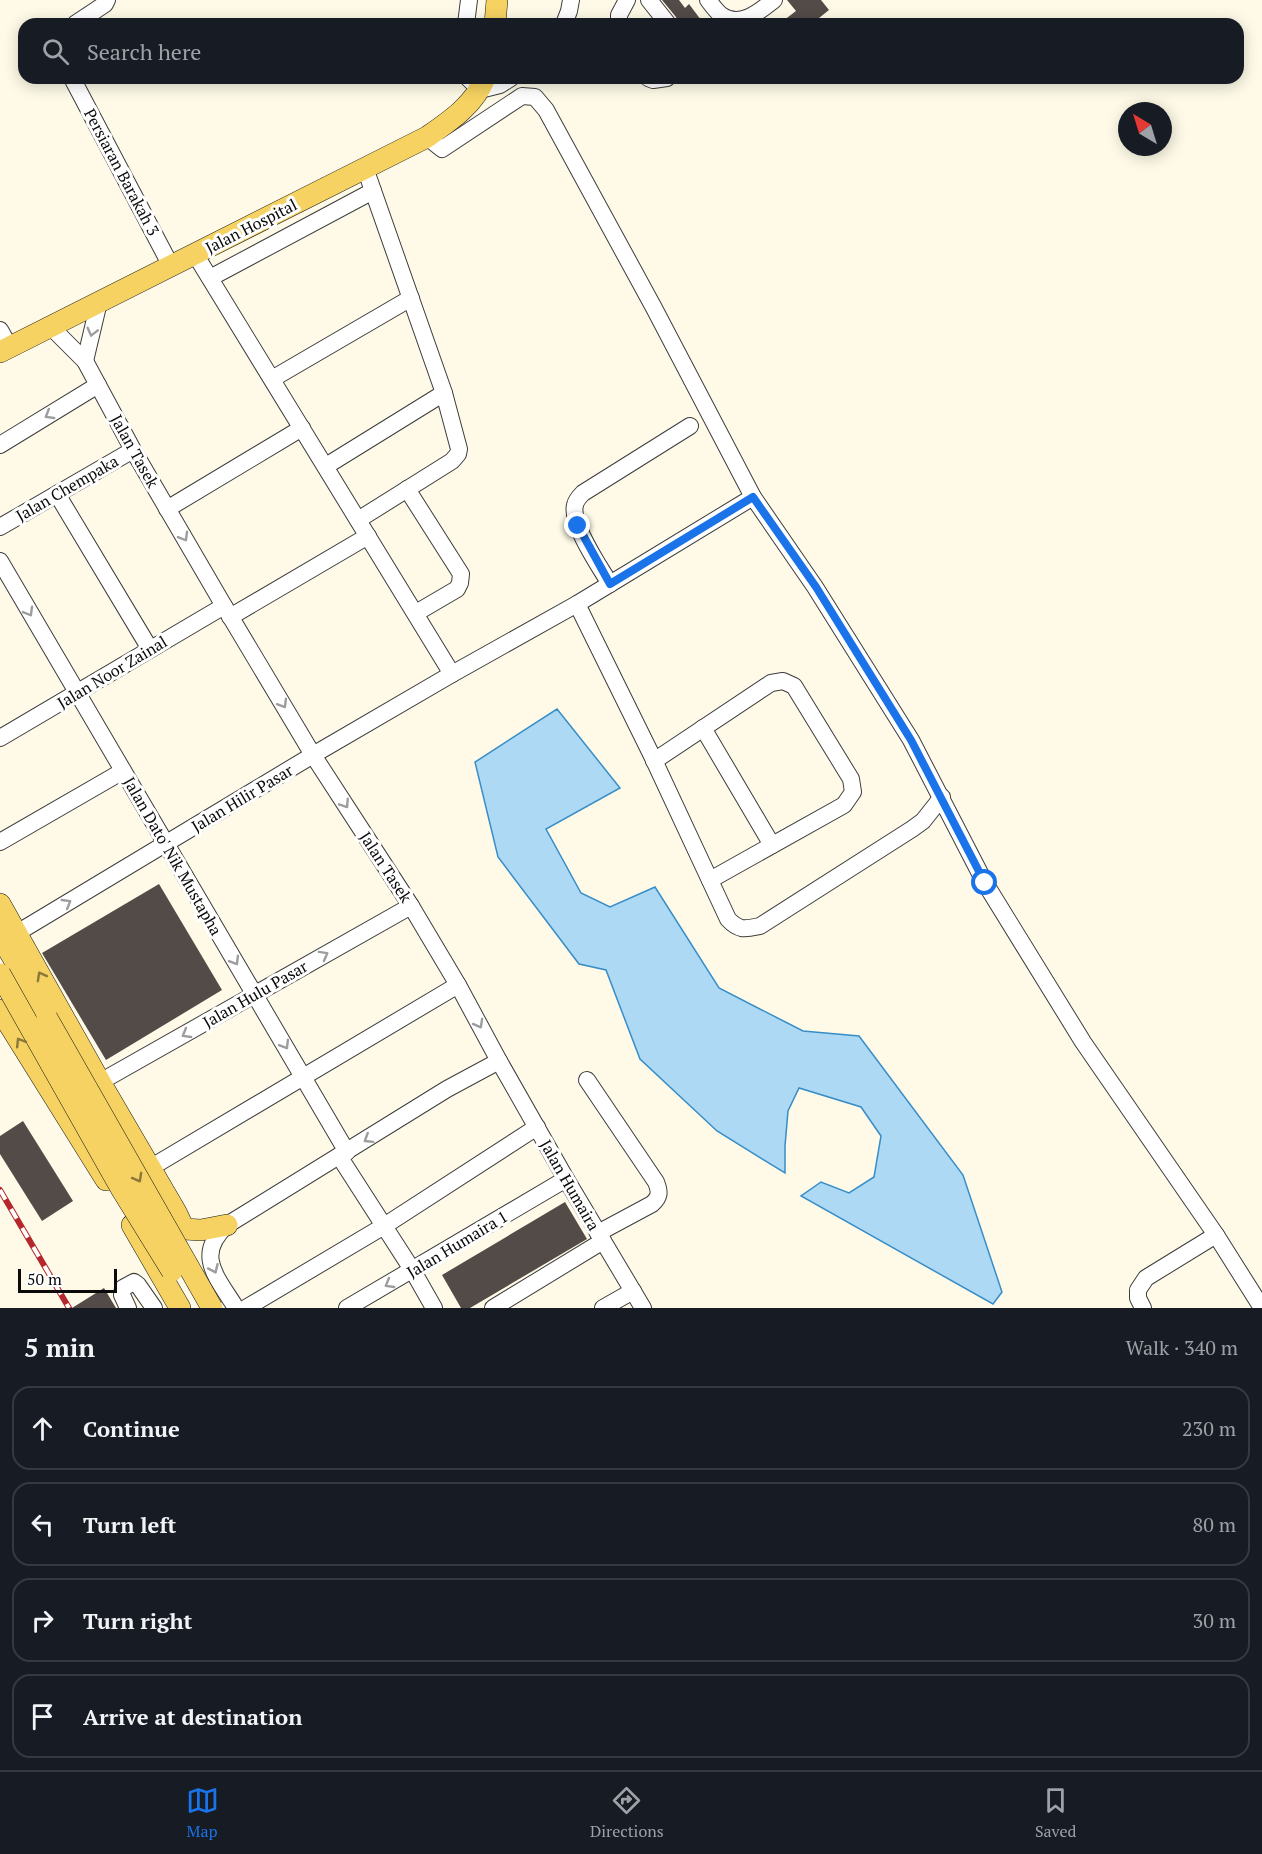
<!DOCTYPE html>
<meta charset="utf-8">
<style>
:root{--surface:#171b24;--page:#242831;--text:#f1f3f6;--muted:#9ea1a6;--line:#363941;--accent:#1a73e8}
body{margin:0;font-family:"PT Serif",serif;background:var(--page);color:var(--text)}
.compass{position:absolute;left:1118px;top:102px;width:54px;height:54px;border-radius:50%;background:var(--surface);box-shadow:0 3px 15px #0003;rotate:322deg}
.scale{position:absolute;left:18px;bottom:15px;width:99px;box-sizing:border-box;padding-left:6px;border:3px solid #0a0a0a;border-top:0;font-size:16px;line-height:21px;white-space:nowrap;color:#0a0a0a;-webkit-text-stroke:4px #fff;paint-order:stroke}
.stop{position:absolute;width:18px;height:18px;margin:-14px;border:4px solid #1a73e8;border-radius:50%;background:#fff}
.stop.end{background:#1a73e8;border-color:#fff;box-shadow:0 2px 6px #0008}
.list{margin:0;padding:0;list-style:none}
h2{display:flex;justify-content:space-between;align-items:center;height:78px;margin:0;padding:0 24px;font-size:26px}
h2 small{font-size:20px;font-weight:400;color:var(--muted)}
.list li{display:grid;grid-template-columns:39px 1fr auto;gap:18px;align-items:center;box-sizing:border-box;height:84px;margin:0 12px 12px;padding:0 12px;border:2px solid var(--line);border-radius:18px}
.list b{display:block;font-size:22px;white-space:nowrap}
.list em{font-size:20px;font-style:normal;color:var(--muted)}
.icon{flex:none;width:33px;height:33px;fill:none;stroke:currentColor;stroke-width:2;stroke-linecap:round;stroke-linejoin:round}
.map{position:relative;flex:none;width:1262px;height:1308px;overflow:hidden}
.search{position:absolute;background:var(--surface);box-shadow:0 3px 15px #0003;left:18px;right:18px;top:18px;height:66px;display:flex;align-items:center;gap:15px;box-sizing:border-box;padding:0 21px;border-radius:18px;color:var(--muted);font-size:22px}
.sheet{height:462px;background:var(--surface)}
nav{display:flex;justify-content:space-around;align-items:center;box-sizing:border-box;height:84px;border-top:2px solid var(--line);background:var(--surface);font-size:16px;color:var(--muted)}
nav a{display:grid;justify-items:center;gap:3px}
nav .on{color:var(--accent)}
.map>svg:first-child{display:block}
.water{fill:#aed9f4;stroke:#378dc8;stroke-width:1.5}
.building{fill:#524b47}
.lines{fill:none;stroke-linecap:round;stroke-linejoin:round}
.minor-casing{stroke:#3d3d3d;stroke-width:18}
.major-casing{stroke:#1b1b1b;stroke-width:22}
.minor{stroke:#fff;stroke-width:16}
.major{stroke:#f5d261;stroke-width:21}
.rail-casing{stroke:#b4272c;stroke-width:6}
.rail{stroke:#fff;stroke-width:4;stroke-dasharray:11;stroke-linecap:butt}
.major-bridge-casing{stroke:#1b1b1b;stroke-width:22;stroke-linecap:butt}
.major-bridge{stroke:#f5d261;stroke-width:21}
.oneway{stroke:#9d9d9d}
.oneway2{stroke:#8b783a}
.route{stroke:#1a73e8;stroke-width:8}
.labels{text-anchor:middle;dominant-baseline:central;stroke-width:6;stroke-linejoin:round;paint-order:stroke}
.street-label{font-size:16px;fill:#0a0a0a;stroke:#fff}
</style>
<div class="map">
<svg width="1262" height="1308" viewBox="0 0 1262 1308">
<rect width="100%" height="100%" fill="#fefae7"/>
<path class="water" d="M557,709L620,788L546,829L581,893L610,907L655,887L719,988L803,1031L859,1036L963,1175L1002,1292L993,1304L801,1196L821,1182L849,1193L874,1177L881,1136L861,1107L799,1088L788,1111L785,1146V1173L717,1131L640,1059L606,970L579,964L498,857L475,762Z"/>
<g class="building">
<path d="M662,0H679L685,8L689,4L704,24H678L676,17Z"/>
<path d="M787,0H821L829,10L819,18L823,24H779L796,11Z"/>
<path d="M159,884L222,990L106,1060L42,953Z"/>
<path d="M23,1121L73,1201L42,1221L0,1154V1136Z"/>
<path d="M565,1202L587,1239L470,1308H461L442,1275Z"/>
<path d="M104,1288L116,1308H72Z"/>
</g>
<g class="lines">
<g class="minor-casing">
<g id="minor">
<path d="M649,0L668,24"/>
<path d="M708,0C712,5 716,11 721,15C740,29 760,11 774,0"/>
<path d="M75,24L105,4L107,0"/>
<path d="M466,24L469,0"/>
<path d="M564,24L569,11L571,0"/>
<path d="M619,24V15L627,0"/>
<path d="M72,78L171,266"/>
<path d="M468,78L480,90L500,85L511,78"/>
<path d="M648,78L653,80L667,78"/>
<path d="M427,137L442,149L522,96L535,97L546,110L654,308L753,497L815,587L911,740L985,883L1083,1042L1216,1235L1262,1308"/>
<path d="M195,254L452,674"/>
<path d="M210,278L373,191"/>
<path d="M50,326L85,361L133,450L224,606L313,755L411,906L458,985L499,1061L447,1089L227,1225C194,1255 217,1277 236,1308"/>
<path d="M0,330L9,346"/>
<path d="M85,361L99,302"/>
<path d="M272,379L411,298"/>
<path d="M0,445L98,385"/>
<path d="M326,466L444,393"/>
<path d="M407,489L461,574L460,583L457,589L416,613"/>
<path d="M57,494L150,649"/>
<path d="M167,509L302,428"/>
<path d="M358,520L452,461L458,454L459,449L444,393L365,168"/>
<path d="M0,527L133,450"/>
<path d="M0,561L347,1152"/>
<path d="M610,584C600,567 570,524 575,505C576,500 580,496 583,493L690,426"/>
<path d="M577,604L652,756L728,919C739,931 745,929 760,926L912,829L923,821L942,797"/>
<path d="M230,617L368,536"/>
<path d="M703,728L772,845"/>
<path d="M0,738L224,606"/>
<path d="M654,761L771,683L783,681L794,686L851,779L853,792L844,805L710,880"/>
<path d="M0,842L123,771"/>
<path d="M17,933L313,755L452,674L577,604L753,497"/>
<path d="M499,1061L566,1179L643,1308"/>
<path d="M587,1080L656,1182C660,1192 660,1197 652,1204L598,1233"/>
<path d="M100,1082L411,906"/>
<path d="M339,1156L413,1271L434,1308"/>
<path d="M150,1168L458,985"/>
<path d="M128,1308L122,1295L123,1288L134,1282L138,1285L154,1308"/>
<path d="M246,1308L384,1226L537,1127"/>
<path d="M347,1308L566,1179"/>
<path d="M493,1308L603,1241"/>
<path d="M603,1308L633,1291"/>
<path d="M1143,1308L1138,1298V1290L1146,1278L1216,1235"/>
</g>
</g>
<g class="major-casing">
<g id="major">
<path d="M495,24L497,0"/>
<path d="M0,352L427,137C450,121 474,105 485,78"/>
<path d="M0,904L100,1082L176,1212L184,1229L201,1230L227,1225"/>
<path d="M0,935L47,1018"/>
<path d="M0,1010L106,1180"/>
<path d="M132,1225L180,1308"/>
</g>
</g>
<use href="#minor" class="minor"/>
<use href="#major" class="major"/>
<g class="rail-casing">
<path id="rail" d="M0,1190L69,1308"/>
</g>
<use href="#rail" class="rail"/>
<g class="major-bridge-casing">
<g id="major-bridge">
<path d="M0,974L122,1190L172,1271"/>
<path d="M47,1018L212,1308"/>
</g>
</g>
<use href="#major-bridge" class="major-bridge"/>
</g>
<defs><path id="oneway-chevron" d="M-2-3.5L2.5 0L-2 3.5" fill="none" stroke-width="1.6" stroke-linecap="round" stroke-linejoin="round" transform="scale(1.5)"/></defs>
<g class="oneway">
<use href="#oneway-chevron" transform="translate(92 332) rotate(104)"/>
<use href="#oneway-chevron" transform="translate(49 415) rotate(149)"/>
<use href="#oneway-chevron" transform="translate(184 537) rotate(60)"/>
<use href="#oneway-chevron" transform="translate(29 612) rotate(60)"/>
<use href="#oneway-chevron" transform="translate(283 704) rotate(59)"/>
<use href="#oneway-chevron" transform="translate(345 804) rotate(57)"/>
<use href="#oneway-chevron" transform="translate(67 903) rotate(-31)"/>
<use href="#oneway-chevron" transform="translate(324 955) rotate(-29)"/>
<use href="#oneway-chevron" transform="translate(235 961) rotate(59)"/>
<use href="#oneway-chevron" transform="translate(479 1024) rotate(61)"/>
<use href="#oneway-chevron" transform="translate(186 1034) rotate(150)"/>
<use href="#oneway-chevron" transform="translate(285 1045) rotate(59)"/>
<use href="#oneway-chevron" transform="translate(368 1139) rotate(148)"/>
<use href="#oneway-chevron" transform="translate(214 1269) rotate(66)"/>
<use href="#oneway-chevron" transform="translate(389 1284) rotate(150)"/>
</g>
<g class="oneway2">
<use href="#oneway-chevron" transform="translate(41 976) rotate(-119)"/>
<use href="#oneway-chevron" transform="translate(20 1042) rotate(-122)"/>
<use href="#oneway-chevron" transform="translate(138 1178) rotate(61)"/>
</g>
<g class="lines">
<path class="route" d="M578,526L610,584L753,497L816,587L911,740L985,883"/>
</g>
<g class="labels">
<g class="street-label">
<text transform="translate(122 172) rotate(62)">Persiaran Barakah 3</text>
<text transform="translate(251 226) rotate(-27)">Jalan Hospital</text>
<text transform="translate(135 451) rotate(61)">Jalan Tasek</text>
<text transform="translate(67 488) rotate(-30)">Jalan Chempaka</text>
<text transform="translate(112 672) rotate(-31)">Jalan Noor Zainal</text>
<text transform="translate(242 798) rotate(-31)">Jalan Hilir Pasar</text>
<text transform="translate(173 856) rotate(60)">Jalan Dato' Nik Mustapha</text>
<text transform="translate(386 867) rotate(57)">Jalan Tasek</text>
<text transform="translate(255 994) rotate(-30)">Jalan Hulu Pasar</text>
<text transform="translate(570 1185) rotate(60)">Jalan Humaira</text>
<text transform="translate(457 1244) rotate(-31)">Jalan Humaira 1</text>
</g>
</g>
</svg>
<svg class="compass" viewBox="-18 -18 36 36"><path d="M0-13l5 13h-10z" fill="#e53935"/><path d="M0 13l5-13h-10z" fill="#9ea1a6"/></svg>
<div class="scale">50 m</div>
<div class="stop" style="left:985px;top:883px"></div>
<div class="stop end" style="left:578px;top:526px"></div>
<div class="search"><svg class="icon" aria-label="search" viewBox="0 0 24 24"><circle cx="10" cy="10" r="6"/><path d="M15 15l6 6"/></svg>Search here</div>
</div>
<section class="sheet">
<h2>5 min<small>Walk · 340 m</small></h2>
<ul class="list">
<li><svg class="icon" aria-label="ahead" viewBox="0 0 24 24"><path d="M12 20V5M6 11l6-6 6 6"/></svg><div><b>Continue</b></div><em>230 m</em></li>
<li><svg class="icon" aria-label="left" viewBox="0 0 24 24"><path d="M17 20v-9H6M10 6l-5 5 5 5"/></svg><div><b>Turn left</b></div><em>80 m</em></li>
<li><svg class="icon" aria-label="right" viewBox="0 0 24 24"><path d="M7 20v-9h11M14 6l5 5-5 5"/></svg><div><b>Turn right</b></div><em>30 m</em></li>
<li><svg class="icon" aria-label="arrive" viewBox="0 0 24 24"><path d="M6 21V4h12l-3 4 3 4H6"/></svg><div><b>Arrive at destination</b></div></li>
</ul>
</section>
<nav>
<a class="on"><svg class="icon" aria-label="map" viewBox="0 0 24 24"><path d="M3 6l6-2 6 2 6-2v14l-6 2-6-2-6 2zM9 4v14M15 6v14"/></svg>Map</a>
<a><svg class="icon" aria-label="directions" viewBox="0 0 24 24"><path d="M12 3l9 9-9 9-9-9zM9 14v-3h6M13 9l2 2-2 2"/></svg>Directions</a>
<a><svg class="icon" aria-label="saved" viewBox="0 0 24 24"><path d="M7 4h10v16l-5-4-5 4z"/></svg>Saved</a>
</nav>
